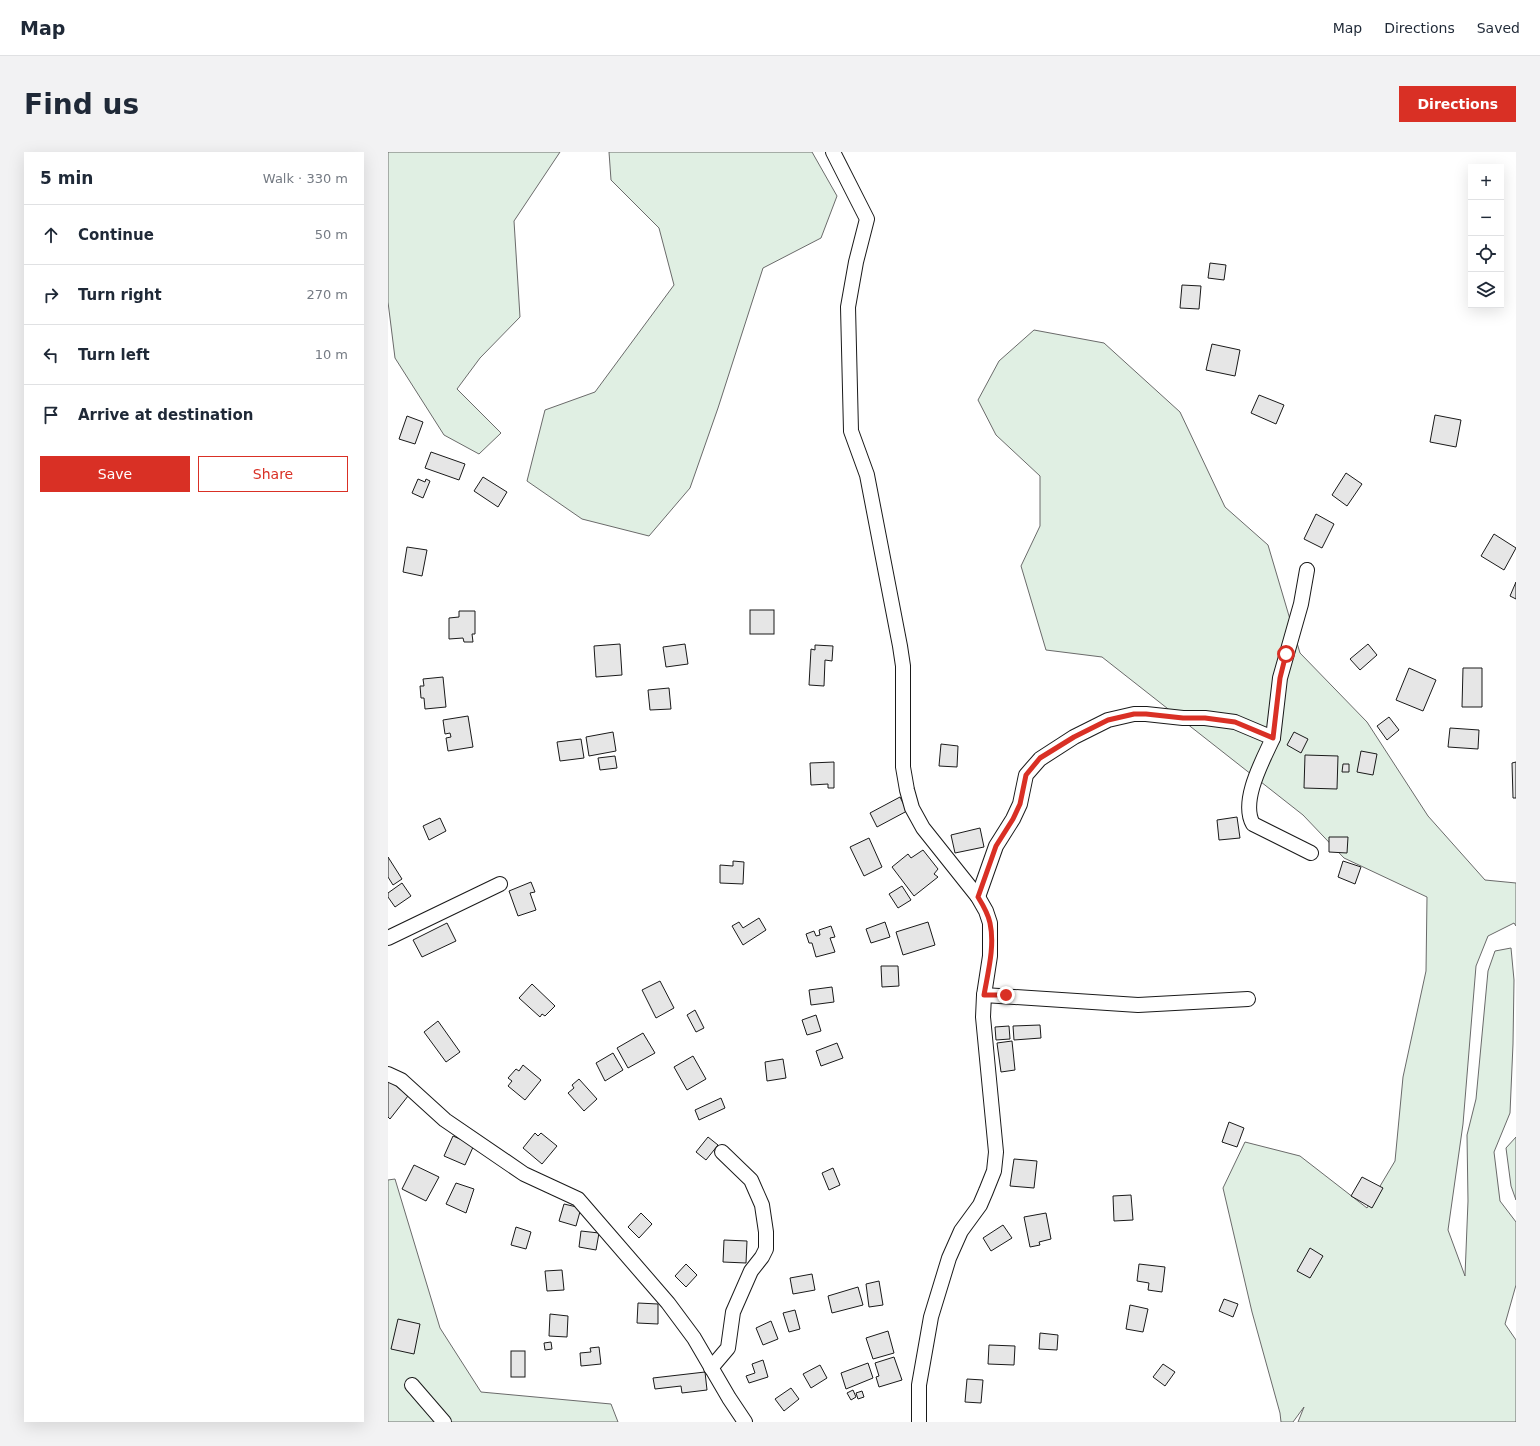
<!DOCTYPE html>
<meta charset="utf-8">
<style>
:root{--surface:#fff;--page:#f2f2f3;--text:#1f2937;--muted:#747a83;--line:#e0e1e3;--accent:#d93025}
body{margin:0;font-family:"DejaVu Sans",sans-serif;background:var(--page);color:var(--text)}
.controls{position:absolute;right:12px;top:12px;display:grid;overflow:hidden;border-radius:0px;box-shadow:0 4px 16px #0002}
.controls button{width:36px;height:36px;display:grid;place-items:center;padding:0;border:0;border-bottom:1px solid var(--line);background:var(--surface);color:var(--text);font:20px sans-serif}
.stop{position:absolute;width:12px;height:12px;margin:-9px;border:3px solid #d93025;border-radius:50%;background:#fff}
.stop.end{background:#d93025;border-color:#fff;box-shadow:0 1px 4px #0008}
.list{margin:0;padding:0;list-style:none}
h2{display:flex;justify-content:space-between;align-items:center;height:52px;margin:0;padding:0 16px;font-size:17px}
h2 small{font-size:13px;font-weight:400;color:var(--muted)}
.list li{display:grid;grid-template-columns:26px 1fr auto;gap:12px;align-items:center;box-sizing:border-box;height:60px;padding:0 16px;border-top:1px solid var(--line)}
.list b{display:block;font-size:15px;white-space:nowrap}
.list em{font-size:13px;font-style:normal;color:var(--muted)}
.actions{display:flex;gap:8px;padding:12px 16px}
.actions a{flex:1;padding:9px 0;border:1px solid var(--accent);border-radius:0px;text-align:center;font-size:14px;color:var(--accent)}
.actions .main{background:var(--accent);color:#fff}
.icon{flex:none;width:22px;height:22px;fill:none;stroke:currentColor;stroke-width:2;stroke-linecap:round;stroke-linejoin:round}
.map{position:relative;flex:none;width:1128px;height:1270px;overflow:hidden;border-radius:0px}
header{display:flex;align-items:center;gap:24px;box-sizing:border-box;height:56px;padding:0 20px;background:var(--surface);border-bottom:1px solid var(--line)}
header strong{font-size:19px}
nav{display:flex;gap:22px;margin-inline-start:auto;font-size:14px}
.intro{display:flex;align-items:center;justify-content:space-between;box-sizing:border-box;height:96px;padding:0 24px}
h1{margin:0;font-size:28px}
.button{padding:10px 18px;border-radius:0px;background:var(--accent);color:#fff;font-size:14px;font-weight:700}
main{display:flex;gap:24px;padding:0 24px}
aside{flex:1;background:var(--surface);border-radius:0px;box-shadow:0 4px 16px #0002}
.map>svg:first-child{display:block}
.green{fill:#e0efe3;stroke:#6a6a6a}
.building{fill:#e6e6e6;stroke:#1a1a1a}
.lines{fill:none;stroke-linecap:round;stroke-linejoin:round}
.minor-casing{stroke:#1a1a1a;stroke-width:16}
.minor{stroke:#fff;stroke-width:14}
.route{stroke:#d93025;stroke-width:5}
</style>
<header>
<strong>Map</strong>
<nav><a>Map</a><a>Directions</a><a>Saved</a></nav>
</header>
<div class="intro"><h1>Find us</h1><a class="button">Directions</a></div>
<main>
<aside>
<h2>5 min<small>Walk · 330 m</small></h2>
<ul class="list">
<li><svg class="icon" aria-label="ahead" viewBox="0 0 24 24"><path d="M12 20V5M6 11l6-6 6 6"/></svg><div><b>Continue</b></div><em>50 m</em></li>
<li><svg class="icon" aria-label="right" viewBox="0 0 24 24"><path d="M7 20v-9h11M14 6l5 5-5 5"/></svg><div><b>Turn right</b></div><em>270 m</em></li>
<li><svg class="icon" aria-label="left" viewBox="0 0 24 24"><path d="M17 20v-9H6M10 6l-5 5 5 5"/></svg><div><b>Turn left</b></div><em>10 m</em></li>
<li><svg class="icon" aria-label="arrive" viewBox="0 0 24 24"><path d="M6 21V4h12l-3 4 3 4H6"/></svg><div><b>Arrive at destination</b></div></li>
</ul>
<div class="actions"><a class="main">Save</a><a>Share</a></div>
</aside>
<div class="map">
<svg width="1128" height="1270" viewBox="0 0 1128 1270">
<rect width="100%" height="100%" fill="#fff"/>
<g class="green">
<path d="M0,0H172L126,69L132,165L92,206L69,237L113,281L91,302L56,283L7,206L0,150Z"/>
<path d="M221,0H424L449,44L433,86L375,116L330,256L302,336L261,384L194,367L139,329L157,258L207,240L286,133L271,76L223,28Z"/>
<path d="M646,178L716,191L792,260L837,355L880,393L912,501L979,570L1040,664L1097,728L1128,731V774L1126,771L1100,784L1088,814L1075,972L1060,1078L1077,1124L1080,1049L1079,983L1088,947L1100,819L1107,799L1123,796L1126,828L1125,892L1122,961L1106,1000L1112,1049L1128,1070V1133L1117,1172L1128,1188V1270H910L916,1255L905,1270H893L892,1261L864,1160L835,1036L857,990L912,1004L979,1056L1007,1009L1015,925L1038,819L1039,745L956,706L915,663L714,505L658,498L633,414L652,374V324L608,283L590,248L611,209Z"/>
<path d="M1128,985V1048L1123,1034L1118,996Z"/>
<path d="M7,1027L52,1176L93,1240L223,1252L230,1270H0V1028Z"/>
</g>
<g class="building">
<path d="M822,111L838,113L836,128L820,126Z"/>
<path d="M794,133L813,134L811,157L792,156Z"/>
<path d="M824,192L852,198L847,224L818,218Z"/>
<path d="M871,243L896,253L888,272L863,261Z"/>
<path d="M1047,263L1073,268L1068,295L1042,290Z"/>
<path d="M19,264L35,270L27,292L11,287Z"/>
<path d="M43,300L77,312L71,328L37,316Z"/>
<path d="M958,321L974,332L959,354L944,343Z"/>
<path d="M95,325L119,340L110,355L86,339Z"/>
<path d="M30,327L37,330L38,327L42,329L35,346L24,341Z"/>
<path d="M928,362L946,372L934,396L916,387Z"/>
<path d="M1106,382L1128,396L1116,418L1093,404Z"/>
<path d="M19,395L39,398L34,424L15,420Z"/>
<path d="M1128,430V447L1122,444Z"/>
<rect x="362" y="458" width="24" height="24"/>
<path d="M71,459H87V482H84L85,490H76L75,486L61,487V466L71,465Z"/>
<path d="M232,492L234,523L208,525L206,494Z"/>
<path d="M297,492L300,512L278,515L275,495Z"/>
<path d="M980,492L989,503L972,518L962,507Z"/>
<path d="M427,493L445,494L444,509L437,508L436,534L421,533L423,497L427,498Z"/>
<path d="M1021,516L1048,528L1035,559L1008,548Z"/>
<path d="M1075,516H1094V555H1074Z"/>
<path d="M55,525L58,555L37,557L36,546H33L32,534H36L35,527Z"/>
<path d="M281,536L283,557L262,558L260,538Z"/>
<path d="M80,564L85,595L60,599L58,586L63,585L62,581L57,582L55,568Z"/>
<path d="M1001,565L1011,578L999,588L989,574Z"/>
<path d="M1062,576L1091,578L1090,597L1060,595Z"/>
<path d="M225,580L228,599L201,604L198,585Z"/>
<path d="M906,580L920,587L913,601L899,593Z"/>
<path d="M193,587L196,606L172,609L169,590Z"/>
<path d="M553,592L570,594L569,615L551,614Z"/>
<path d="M973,599L989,602L985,623L969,620Z"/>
<path d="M917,603L950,604L949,637L916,636Z"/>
<path d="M227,604L229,616L212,618L210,606Z"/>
<path d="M446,610V636H440V632L423,633L422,611Z"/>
<path d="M1128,610V646H1125L1124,611Z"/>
<path d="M955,612H961V620H954Z"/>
<path d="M512,645L519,659L489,675L482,661Z"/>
<path d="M849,665L852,686L831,688L829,668Z"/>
<path d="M52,666L58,679L41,688L35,674Z"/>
<path d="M592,676L596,695L567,701L563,683Z"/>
<path d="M941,685H960L959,701L941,700Z"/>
<path d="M481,686L494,715L476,724L462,695Z"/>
<path d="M535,698L550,717L546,722L550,725L526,744L504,715L520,702L523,706Z"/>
<path d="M0,705L14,727L5,733L0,725Z"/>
<path d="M345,709L356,710L355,732L332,731V713L345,714Z"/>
<path d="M955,709L973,715L967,732L950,725Z"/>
<path d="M143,730L147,740L142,741L148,758L130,764L121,739Z"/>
<path d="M14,731L23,744L7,755L0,745V741Z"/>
<path d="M514,734L523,748L510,756L501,742Z"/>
<path d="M371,766L378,778L355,793L344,774L351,770L355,776Z"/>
<path d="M497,770L502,785L483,791L478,777Z"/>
<path d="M540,770L547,793L515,803L508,780Z"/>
<path d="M59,771L68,789L34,805L25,788Z"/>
<path d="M443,774L447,785L442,786L447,800L428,805L424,791H421L418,782L426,779L428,784L432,783L431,778Z"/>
<path d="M493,814H510L511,834L494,835Z"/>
<path d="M272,829L286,856L268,866L254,838Z"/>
<path d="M144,832L167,854L157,864L154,862L152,865L131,846Z"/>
<path d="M444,835L446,850L423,853L421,838Z"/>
<path d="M307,858L316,876L308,880L299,863Z"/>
<path d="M428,863L433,879L419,883L414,868Z"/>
<path d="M50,869L72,900L58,910L36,880Z"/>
<path d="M652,873L653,886L626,888L625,874Z"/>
<path d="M621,874L622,887L608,888L607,875Z"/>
<path d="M255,881L267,901L240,916L229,896Z"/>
<path d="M624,889L627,918L613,920L609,891Z"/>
<path d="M449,891L455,906L433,914L428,899Z"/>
<path d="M225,901L235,918L217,929L208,911Z"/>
<path d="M305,904L318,927L299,938L286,915Z"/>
<path d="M395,907L398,926L379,929L377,910Z"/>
<path d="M135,913L153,928L137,948L120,934L124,929L120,926L128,917L131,919Z"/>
<path d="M0,927L20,944L2,967L0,965Z"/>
<path d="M191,927L209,947L196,959L180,941L186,936L184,933Z"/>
<path d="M333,946L337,956L311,968L307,958Z"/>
<path d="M841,970L856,976L849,995L834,990Z"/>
<path d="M147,981L150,984L153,981L169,994L154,1012L135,996Z"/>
<path d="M65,984L86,993L77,1013L56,1004Z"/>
<path d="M320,985L330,993L318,1008L308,1000Z"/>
<path d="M626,1007L649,1009L646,1036L622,1034Z"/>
<path d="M26,1013L51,1025L38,1049L14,1037Z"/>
<path d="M445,1016L452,1033L441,1038L434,1021Z"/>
<path d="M974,1025L995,1036L984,1056L963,1044Z"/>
<path d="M68,1031L86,1037L78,1061L58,1052Z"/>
<path d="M743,1043L745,1068L726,1069L725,1044Z"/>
<path d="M176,1052L193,1056L188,1074L171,1069Z"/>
<path d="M253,1061L264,1072L251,1086L240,1075Z"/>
<path d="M658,1061L663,1087L651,1090L652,1093L642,1095L636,1065Z"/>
<path d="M615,1073L624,1086L603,1099L595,1086Z"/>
<path d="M128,1075L143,1080L138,1097L123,1093Z"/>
<path d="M193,1079L211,1081L208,1098L191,1095Z"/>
<path d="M336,1088L359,1089L358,1111L335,1110Z"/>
<path d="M922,1096L935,1104L922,1126L909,1119Z"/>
<path d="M298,1112L309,1123L298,1135L287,1124Z"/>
<path d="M751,1112L777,1115L774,1140L760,1138L761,1131L749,1129Z"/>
<path d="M174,1118L176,1138L159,1139L157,1119Z"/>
<path d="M424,1122L427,1138L405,1142L402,1126Z"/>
<path d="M491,1129L495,1153L481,1155L478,1132Z"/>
<path d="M470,1135L475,1153L444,1161L440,1144Z"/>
<path d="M836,1147L850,1152L845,1165L831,1159Z"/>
<path d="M250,1151L270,1152V1172L249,1171Z"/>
<path d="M742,1153L760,1157L755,1180L738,1177Z"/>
<path d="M407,1158L412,1177L401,1180L395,1161Z"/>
<path d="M162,1162L180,1164L179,1185L161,1184Z"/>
<path d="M10,1167L32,1172L26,1202L3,1197Z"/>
<path d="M383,1169L390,1187L375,1193L368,1176Z"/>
<path d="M500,1179L506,1201L485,1207L478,1186Z"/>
<path d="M652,1181L670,1183L669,1198L651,1197Z"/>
<path d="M163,1190L164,1197L157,1198L156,1191Z"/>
<path d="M601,1193L627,1194L626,1213L600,1212Z"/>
<path d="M211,1195L213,1212L193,1214L192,1201L203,1200L202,1196Z"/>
<rect x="123" y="1199" width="14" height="26"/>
<path d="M506,1205L514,1228L491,1235L488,1225L491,1224L487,1211Z"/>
<path d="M375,1208L380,1225L361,1231L358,1224L367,1221L364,1212Z"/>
<path d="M480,1211L485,1226L458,1237L453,1221Z"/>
<path d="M775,1212L787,1220L777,1234L765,1225Z"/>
<path d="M432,1213L439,1226L423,1236L415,1222Z"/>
<path d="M317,1220L319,1238L294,1241L293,1234L267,1237L265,1226Z"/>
<path d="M579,1227L595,1228L593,1251L577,1250Z"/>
<path d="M403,1236L411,1247L396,1259L387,1247Z"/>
<path d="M465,1238L468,1245L463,1248L459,1241Z"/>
<path d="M474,1239L476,1245L470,1247L468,1241Z"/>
</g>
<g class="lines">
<g class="minor-casing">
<g id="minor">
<path d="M445,0L479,67L468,110L460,155L463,279L479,323L512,494L515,514V615L519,638L524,656L535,676L590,745L598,759L602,771V804L596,843L595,865L608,1000L606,1019L598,1039L592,1053L573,1079L561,1106L543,1165L531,1233V1270"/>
<path d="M885,586L892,526L913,452L919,418"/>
<path d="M590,745L608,694L625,667L632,652L638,623L652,607L686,585L720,568L746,562H758L795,566H817L847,570L885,586C875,608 852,649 865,672L923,701"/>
<path d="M0,786L112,732"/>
<path d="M596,843L750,853L860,847"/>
<path d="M0,922L13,928L57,968L136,1022L190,1047L280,1151L306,1186L341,1246L357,1270"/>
<path d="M323,1216L340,1196L345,1160L363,1119L374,1105L378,1097V1080L374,1053L363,1028L334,1000"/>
<path d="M24,1233L56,1270"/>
</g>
</g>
<use href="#minor" class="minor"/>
</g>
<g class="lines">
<path class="route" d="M618,843H596C600,820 607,794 602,771C600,761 595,753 590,745L608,694L625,667L632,652L638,623L652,606L686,585L720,568L746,562H758L795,566H817L847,570L885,586L892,526L898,502"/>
</g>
</svg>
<div class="controls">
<button>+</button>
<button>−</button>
<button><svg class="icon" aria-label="locate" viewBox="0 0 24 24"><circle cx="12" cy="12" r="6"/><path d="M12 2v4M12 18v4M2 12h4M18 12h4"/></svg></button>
<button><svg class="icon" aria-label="layers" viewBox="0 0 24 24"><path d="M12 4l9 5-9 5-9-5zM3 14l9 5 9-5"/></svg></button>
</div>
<div class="stop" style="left:898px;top:502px"></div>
<div class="stop end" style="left:618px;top:843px"></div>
</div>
</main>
